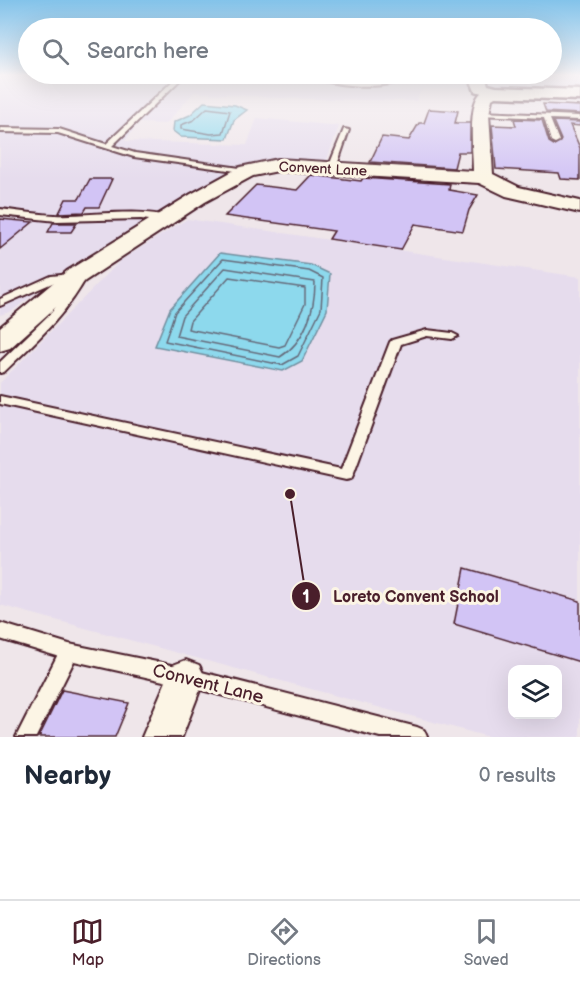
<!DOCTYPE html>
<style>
:root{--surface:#fff;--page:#f6f6f7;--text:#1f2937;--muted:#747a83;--line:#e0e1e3;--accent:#4a1f2b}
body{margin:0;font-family:"Balsamiq Sans",sans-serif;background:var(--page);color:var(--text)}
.controls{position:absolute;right:18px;bottom:18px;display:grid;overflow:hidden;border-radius:12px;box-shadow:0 6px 24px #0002}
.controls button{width:54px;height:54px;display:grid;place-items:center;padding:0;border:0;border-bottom:2px solid var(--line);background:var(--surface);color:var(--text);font:30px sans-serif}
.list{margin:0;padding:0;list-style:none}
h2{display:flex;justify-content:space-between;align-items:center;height:78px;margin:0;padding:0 24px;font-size:26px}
h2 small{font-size:20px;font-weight:400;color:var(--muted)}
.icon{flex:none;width:33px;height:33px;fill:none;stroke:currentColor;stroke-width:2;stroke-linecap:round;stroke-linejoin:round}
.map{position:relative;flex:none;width:580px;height:737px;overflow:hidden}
.search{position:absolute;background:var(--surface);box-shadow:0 6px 24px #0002;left:18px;right:18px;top:18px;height:66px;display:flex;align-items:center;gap:15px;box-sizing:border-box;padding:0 21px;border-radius:33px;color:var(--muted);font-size:22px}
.sheet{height:162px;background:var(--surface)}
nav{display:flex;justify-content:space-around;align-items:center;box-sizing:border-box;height:84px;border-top:2px solid var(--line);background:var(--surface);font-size:16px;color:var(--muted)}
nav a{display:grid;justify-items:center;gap:3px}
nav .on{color:var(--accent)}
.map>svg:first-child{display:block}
.built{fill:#e6dced;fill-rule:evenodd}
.water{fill:#8dd9ed;stroke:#728f9f;stroke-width:1.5}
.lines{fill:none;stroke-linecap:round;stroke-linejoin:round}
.shore{stroke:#656979;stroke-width:1.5}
.building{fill:#d2c4f5;stroke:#4a1f2b;stroke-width:1.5}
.service-casing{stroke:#4a1f2b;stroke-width:4}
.minor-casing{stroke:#4a1f2b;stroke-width:4}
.tertiary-casing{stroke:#4a1f2b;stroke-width:4}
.secondary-casing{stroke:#4a1f2b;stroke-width:5}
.service{fill:#fcf5e5;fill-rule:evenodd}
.minor{fill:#fcf5e5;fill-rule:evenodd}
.tertiary{fill:#fcf5e5;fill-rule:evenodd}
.secondary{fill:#fcf5e5;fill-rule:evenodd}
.labels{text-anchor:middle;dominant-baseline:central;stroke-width:6;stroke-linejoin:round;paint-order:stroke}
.far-street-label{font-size:14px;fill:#4a1f2b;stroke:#fcf5e5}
.near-street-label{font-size:18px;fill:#4a1f2b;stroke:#fcf5e5}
.leader{fill:none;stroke:#4a1f2b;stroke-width:2}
.callout-dot{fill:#4a1f2b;stroke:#fcf5e5;stroke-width:2}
.mark-label{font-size:18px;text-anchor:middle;font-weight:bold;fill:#fff}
.callout-label{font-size:16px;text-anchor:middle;font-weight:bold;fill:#4a1f2b;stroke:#fcf5e5;stroke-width:6;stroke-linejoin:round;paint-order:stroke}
</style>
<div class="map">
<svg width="580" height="737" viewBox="0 0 580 737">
<rect width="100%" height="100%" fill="#efe6ea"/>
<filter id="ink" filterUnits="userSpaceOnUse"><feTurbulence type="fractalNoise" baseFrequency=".0167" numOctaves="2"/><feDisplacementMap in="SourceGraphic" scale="12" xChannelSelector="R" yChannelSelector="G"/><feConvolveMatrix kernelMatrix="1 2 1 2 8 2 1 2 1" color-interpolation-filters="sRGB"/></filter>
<g filter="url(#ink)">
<g class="built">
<path d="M0,76H467L473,87L421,90L416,101L279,98L194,92L166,124L138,123L125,141L247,145L257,118L339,126L325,165L275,160L230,172L75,263L12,311L0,315Z"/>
<path d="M487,76H580V93L501,89L492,86Z"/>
<path d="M187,219L580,277V737H489L0,605V383L121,260ZM512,670H558V714H512Z"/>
</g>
<g class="water">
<path d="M204,102L235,105L247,110L234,120L227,139L181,137L173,131L174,122L190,115Z"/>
<path d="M220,253L311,265L330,274L327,310L302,361L283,371L155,346L170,309Z"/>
</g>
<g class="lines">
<g class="shore">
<path d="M207,108L230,111L223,133L211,134L181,129V125L194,120Z"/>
<path d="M223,259L309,271L323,278L321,309L298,356L282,365L165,341L175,312Z"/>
<path d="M225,268L315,282C315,310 305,342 280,357L176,336L182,316Z"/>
<path d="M229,277L305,288V304L285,345L279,347L188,329L190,321Z"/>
</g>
</g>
<g class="building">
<path d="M543,104L580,106V114L546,112Z"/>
<path d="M429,109L458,111L455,123H470V152H458L454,168L370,162L382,137L409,140L419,123H424Z"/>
<path d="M514,119L542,120L549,142L554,145L561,140L553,121L580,122V126L570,125L580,148V180L561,179L559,173L496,169L492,125L516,126Z"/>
<path d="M311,175L361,181L363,178L450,184L449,190L478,195L469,210L463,231L415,224L401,250L329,239L334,231L225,216L256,185L297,190Z"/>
<path d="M90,179H112L99,207H87L84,212L59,213L66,199H79Z"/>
<path d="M0,219L33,222L0,249Z"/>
<path d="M53,223H77L71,232H48Z"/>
<path d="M465,568L580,601V662L454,624Z"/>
<path d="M62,690L129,703L115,737H39Z"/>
</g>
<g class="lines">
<g class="service-casing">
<g id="service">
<path d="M178,76H184L112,146L135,153L247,169L251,171L250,173L134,157L58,133L0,132V128L59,129L106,144Z"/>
<path d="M311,76L376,82L412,76C390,91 334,87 311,76Z"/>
<path d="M481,112L580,116V120L550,119L559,141L555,143L551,141L544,118L479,115V113Z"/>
<path d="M344,129L349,130L336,168L329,170L328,168Z"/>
<path d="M0,209C18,211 37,214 55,215C81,217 152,206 170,219L166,222L141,219L57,221L0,215Z"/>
<path d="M82,273L87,276C67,314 35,342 4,372L0,373V362L52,312L75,279L57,281L0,306V299L51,276Z"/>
<path d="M427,330L452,333L458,336L452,339L427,336L401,344L353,475L351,479L346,480L0,404V396L341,469L390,342L392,340Z"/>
<path d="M0,623L69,644L186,668L417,727L424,730L427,737H380L186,686L74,661L36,737H16L57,656L0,639Z"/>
</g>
</g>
<g class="minor-casing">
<path id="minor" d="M186,660L199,665L205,677L182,737H142L173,665Z"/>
</g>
<g class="tertiary-casing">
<path id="tertiary" d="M496,88L503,92L492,99L489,114L493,174L519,187L580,201V213L506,196L479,183L278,171L253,176L205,202L85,281L10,348L0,351V327L67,271L191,194L240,167L278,159L473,171C473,154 468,108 479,95C482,91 491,89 496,88Z"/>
</g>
<g class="secondary-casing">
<path id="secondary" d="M469,76H485L488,85L496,87L580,90V100L496,97L475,91Z"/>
</g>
<use href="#service" class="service"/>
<use href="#minor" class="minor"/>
<use href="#tertiary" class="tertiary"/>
<use href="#secondary" class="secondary"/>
</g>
</g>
<linearGradient id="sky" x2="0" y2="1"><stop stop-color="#83c3ea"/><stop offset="0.42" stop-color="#f8f4f6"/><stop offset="1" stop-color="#f8f4f6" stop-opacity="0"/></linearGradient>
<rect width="580" height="179" fill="url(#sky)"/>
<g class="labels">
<g class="far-street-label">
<text transform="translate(323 169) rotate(3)">Convent Lane</text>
</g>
<g class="near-street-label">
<text transform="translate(208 684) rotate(14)">Convent Lane</text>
</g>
</g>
<path class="leader" d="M290 494L306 596"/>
<g class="callout-dot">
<circle cx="290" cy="494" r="6"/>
<circle cx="306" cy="596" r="15"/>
</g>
<g class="mark-label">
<text x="306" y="603">1</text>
</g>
<g class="callout-label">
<text x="416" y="602">Loreto Convent School</text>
</g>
</svg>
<div class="controls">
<button><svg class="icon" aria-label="layers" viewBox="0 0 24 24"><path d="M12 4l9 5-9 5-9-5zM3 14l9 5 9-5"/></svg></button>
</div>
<div class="search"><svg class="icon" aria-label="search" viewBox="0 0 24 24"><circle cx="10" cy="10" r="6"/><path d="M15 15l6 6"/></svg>Search here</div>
</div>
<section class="sheet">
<h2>Nearby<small>0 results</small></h2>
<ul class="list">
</ul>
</section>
<nav>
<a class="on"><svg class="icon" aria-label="map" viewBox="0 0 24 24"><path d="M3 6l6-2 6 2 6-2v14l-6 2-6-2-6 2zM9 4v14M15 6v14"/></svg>Map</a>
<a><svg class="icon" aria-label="directions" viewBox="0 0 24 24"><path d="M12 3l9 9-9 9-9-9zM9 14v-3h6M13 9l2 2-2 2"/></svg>Directions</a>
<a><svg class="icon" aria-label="saved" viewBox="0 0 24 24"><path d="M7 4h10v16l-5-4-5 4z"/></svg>Saved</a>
</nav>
